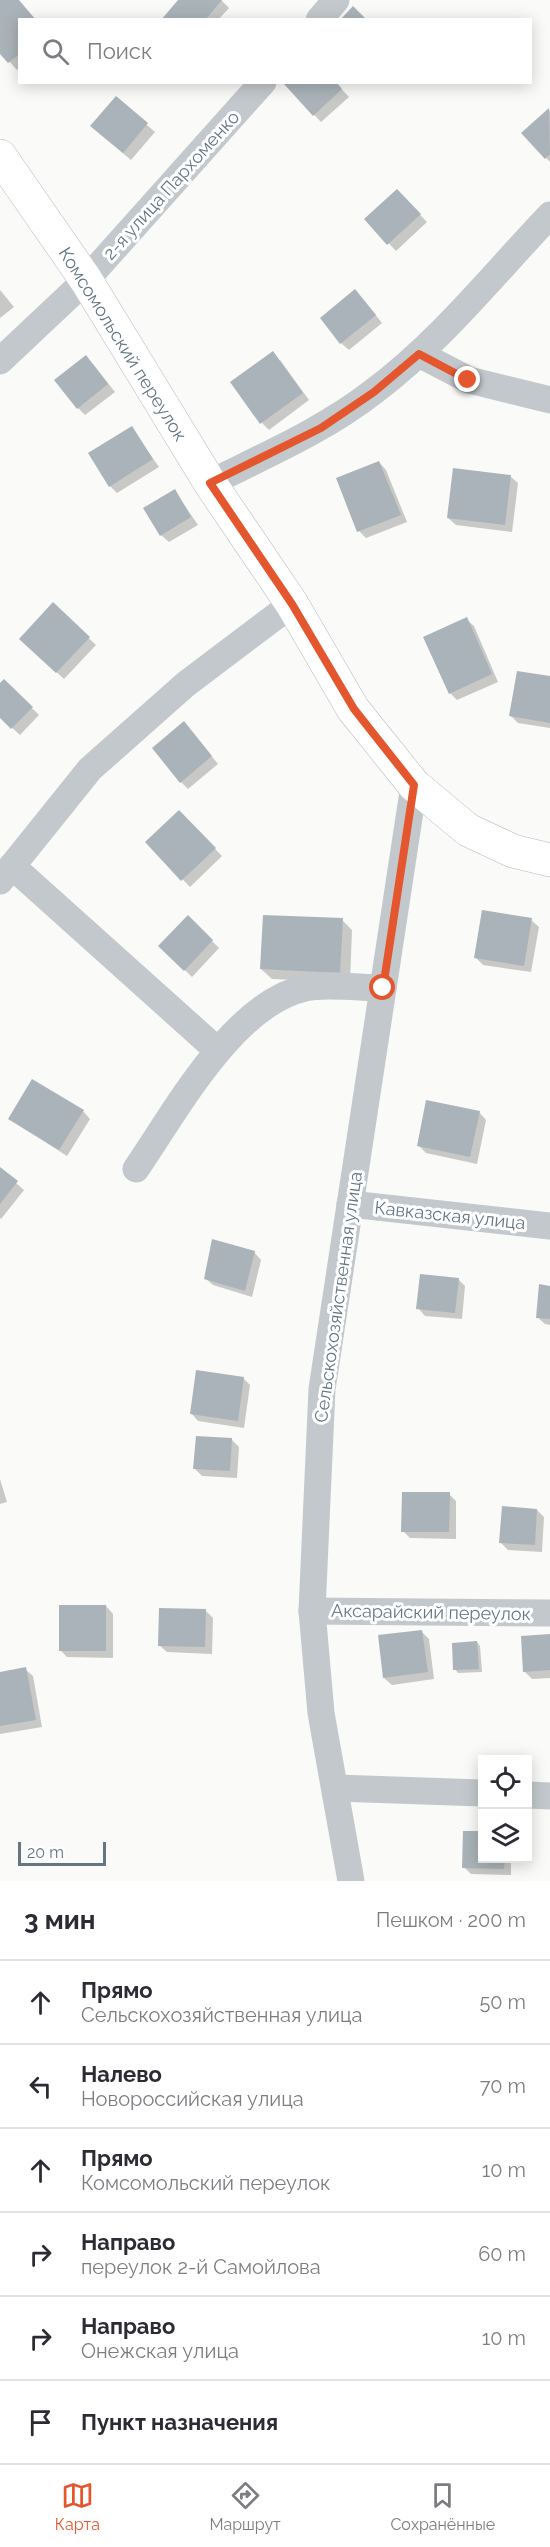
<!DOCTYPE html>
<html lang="ru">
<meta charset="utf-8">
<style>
:root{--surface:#fff;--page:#f7f7f7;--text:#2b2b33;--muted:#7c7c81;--line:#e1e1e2;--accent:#e4572e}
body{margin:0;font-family:Raleway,sans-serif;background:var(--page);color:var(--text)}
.controls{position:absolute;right:18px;bottom:18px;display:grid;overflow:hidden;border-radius:0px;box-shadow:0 3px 15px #0003}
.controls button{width:54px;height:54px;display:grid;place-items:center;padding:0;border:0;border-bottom:2px solid var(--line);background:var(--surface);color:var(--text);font:30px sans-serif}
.scale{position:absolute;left:18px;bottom:15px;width:88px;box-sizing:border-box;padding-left:6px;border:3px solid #657683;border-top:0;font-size:16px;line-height:21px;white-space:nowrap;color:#657683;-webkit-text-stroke:4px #fff;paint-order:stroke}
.stop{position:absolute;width:18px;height:18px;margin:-14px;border:4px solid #e4572e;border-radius:50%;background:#fff}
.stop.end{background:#e4572e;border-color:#fff;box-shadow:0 2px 6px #0008}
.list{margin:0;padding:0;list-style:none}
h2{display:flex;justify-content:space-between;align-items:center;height:78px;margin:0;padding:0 24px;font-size:26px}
h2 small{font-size:20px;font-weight:400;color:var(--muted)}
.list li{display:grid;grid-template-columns:39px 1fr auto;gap:18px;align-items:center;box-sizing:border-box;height:84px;padding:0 24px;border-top:2px solid var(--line)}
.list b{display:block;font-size:22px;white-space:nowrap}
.list p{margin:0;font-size:20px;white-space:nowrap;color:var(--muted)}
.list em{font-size:20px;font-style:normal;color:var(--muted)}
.icon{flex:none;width:33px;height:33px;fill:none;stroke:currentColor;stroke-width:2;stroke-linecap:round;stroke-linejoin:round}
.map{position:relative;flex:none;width:550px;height:1881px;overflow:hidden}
.search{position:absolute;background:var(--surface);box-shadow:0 3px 15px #0003;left:18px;right:18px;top:18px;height:66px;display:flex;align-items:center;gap:15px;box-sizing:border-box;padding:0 21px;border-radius:0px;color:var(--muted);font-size:22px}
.sheet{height:582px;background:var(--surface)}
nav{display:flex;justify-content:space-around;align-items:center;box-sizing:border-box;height:84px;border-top:2px solid var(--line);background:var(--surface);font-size:16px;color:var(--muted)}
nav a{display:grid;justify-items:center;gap:3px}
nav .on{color:var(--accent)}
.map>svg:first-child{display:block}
.shadow{fill:#0003}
.building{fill:#aab3b9}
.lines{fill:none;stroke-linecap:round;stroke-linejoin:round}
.secondary-casing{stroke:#b3babf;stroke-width:34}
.street{stroke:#c3c8cc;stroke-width:27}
.secondary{stroke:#fff;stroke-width:33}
.route{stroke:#e4572e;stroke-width:8}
.labels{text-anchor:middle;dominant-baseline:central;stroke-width:6;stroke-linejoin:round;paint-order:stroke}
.street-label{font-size:18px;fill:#657683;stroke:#fff}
</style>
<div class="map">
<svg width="550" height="1881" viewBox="0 0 550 1881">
<rect width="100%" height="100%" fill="#fafaf8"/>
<g class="shadow">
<path d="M2,0H18L20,67L17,70L0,51Z"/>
<path d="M180,0H221L229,8L218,20H163Z"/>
<path d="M335,82L349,97L321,122L286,85Z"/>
<path d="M116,98L155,132L131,160L99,133Z"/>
<path d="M549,110L550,111V162L523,134Z"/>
<path d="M397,191L427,222L396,251L366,219Z"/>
<path d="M0,290L14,307L0,318Z"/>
<path d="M362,298L382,323L349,350L341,343Z"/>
<path d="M280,360L309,400L269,430L262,423Z"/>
<path d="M93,364L115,392L85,415L78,408Z"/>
<path d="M131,428L159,467L117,493L110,486Z"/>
<path d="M379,462L386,470L407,522L366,538L359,531Z"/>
<path d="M510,476L518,483L512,532L456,525L448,518Z"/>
<path d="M175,491L198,525L169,542L161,535Z"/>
<path d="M53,604L96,645L64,679L21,639Z"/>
<path d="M466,619L474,626L498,682L457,700L450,693Z"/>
<path d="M550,678V728L518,723L511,716Z"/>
<path d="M4,681L39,715L20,735L0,717V685Z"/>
<path d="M191,731L218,764L188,789L181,782Z"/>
<path d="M179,812L222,856L190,887L147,842Z"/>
<path d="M188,917L219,948L192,977L160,946Z"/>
<path d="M342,920L352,930L350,982L272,979L261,969Z"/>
<path d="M531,920L539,927L531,972L483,965L476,958Z"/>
<path d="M83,1111L90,1119L67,1156L9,1119Z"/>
<path d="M479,1112L486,1120L477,1164L426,1153L419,1146Z"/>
<path d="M0,1169L24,1190L1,1219L0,1218Z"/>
<path d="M254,1252L261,1260L252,1297L213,1285L205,1278Z"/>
<path d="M458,1279L465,1286L462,1319L425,1316L418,1308Z"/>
<path d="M550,1287V1325L545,1324L537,1317Z"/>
<path d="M243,1378L250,1385L244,1428L198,1421L191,1413Z"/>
<path d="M232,1440L239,1447L237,1478L202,1476L194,1468Z"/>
<path d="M0,1479L7,1502L0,1504Z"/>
<path d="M449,1494L456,1501V1539L410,1538L403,1531Z"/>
<path d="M537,1510L544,1517L542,1552L508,1550L501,1543Z"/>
<path d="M106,1606L113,1614V1658L67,1657L60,1650Z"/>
<path d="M206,1611L213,1618L212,1654L167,1652L159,1645Z"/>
<path d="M422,1632L429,1639L434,1679L392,1685L384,1678Z"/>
<path d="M550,1636V1678L532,1679L525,1672Z"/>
<path d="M477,1642L480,1646L482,1672L458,1673L455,1669Z"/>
<path d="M25,1669L33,1676L42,1727L0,1734V1674Z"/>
<path d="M465,1832L482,1833V1858H511V1875L471,1874L464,1867Z"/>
</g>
<g class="building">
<path d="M0,0H19L36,20H20V54L8,63L0,54Z"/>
<path d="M178,0H222L205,20H161Z"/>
<path d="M353,6L367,20H340Z"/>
<path d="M286,82H336L342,89L313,116L284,84Z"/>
<path d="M116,96L148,123L123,153L90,126Z"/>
<path d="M549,108L550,154L545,159L521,133Z"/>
<path d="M397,189L421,214L387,245L364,219Z"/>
<path d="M355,289L376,315L340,344L320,318Z"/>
<path d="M273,351L303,393L260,424L230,382Z"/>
<path d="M86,355L108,384L77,409L54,380Z"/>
<path d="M132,426L153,459L109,487L88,453Z"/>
<path d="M379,461L401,515L357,532L336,478Z"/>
<path d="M453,468L511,475L505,525L447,518Z"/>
<path d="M175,489L191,517L160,536L143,508Z"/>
<path d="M53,602L90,637L56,673L19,639Z"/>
<path d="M467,617L492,674L449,694L423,637Z"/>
<path d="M517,671L550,676V723L509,716Z"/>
<path d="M4,679L33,707L11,729L0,718V683Z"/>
<path d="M184,721L212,756L180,783L152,748Z"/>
<path d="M179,810L216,848L181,881L145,842Z"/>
<path d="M482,910L532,918L524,966L474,958Z"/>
<path d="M188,915L213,940L184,971L158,946Z"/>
<path d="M263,915L343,918L340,973L260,969Z"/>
<path d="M32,1079L84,1110L59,1150L8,1119Z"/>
<path d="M426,1100L480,1111L470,1157L417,1146Z"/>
<path d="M0,1167L18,1181L0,1204Z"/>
<path d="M212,1239L255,1251L245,1291L204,1279Z"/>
<path d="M420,1274L459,1278L455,1313L416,1309Z"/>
<path d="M539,1284L550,1286V1319L536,1318Z"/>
<path d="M196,1370L244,1377L238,1421L190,1414Z"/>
<path d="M196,1436L232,1438L230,1471L193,1469Z"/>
<path d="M402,1492H450L449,1532H401Z"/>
<path d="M502,1506L537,1509L535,1545L499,1543Z"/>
<rect x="59" y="1605" width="47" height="46"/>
<path d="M159,1608L206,1609L205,1647L158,1646Z"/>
<path d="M422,1630L428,1672L383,1678L378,1635Z"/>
<path d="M550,1634V1670L523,1672L521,1636Z"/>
<path d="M477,1641L479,1669L453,1670L452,1643Z"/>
<path d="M26,1667L36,1720L0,1726V1672Z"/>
<path d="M463,1831H482V1858H505L504,1869L462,1868Z"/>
</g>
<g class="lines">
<g class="secondary-casing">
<path id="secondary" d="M0,156L86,280L210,483L292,604L353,709L414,785L468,830L513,851L550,860"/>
</g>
<g class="street">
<path d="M319,20L336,0"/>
<path d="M419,354L469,380L550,400"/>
<path d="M0,361L86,280L263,82"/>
<path d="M210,483C266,455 324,430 373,392C440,342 493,275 550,215"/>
<path d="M12,866L217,1050"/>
<path d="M0,881L90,769L186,684L292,604"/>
<path d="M136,1169C176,1111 233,1004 305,988C323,983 362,988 383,988"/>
<path d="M350,1204L550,1226"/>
<path d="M312,1611L550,1613"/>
<path d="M336,1788L482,1793"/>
<path d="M528,1795L550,1796"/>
<path d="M351,1881L321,1713L312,1611L322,1389L414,785"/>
</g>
<use href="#secondary" class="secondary"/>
</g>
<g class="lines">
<path class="route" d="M383,988L414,785L354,709L292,604L210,483L321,428L374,392L419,354L468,380"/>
</g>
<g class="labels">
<g class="street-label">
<text transform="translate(171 185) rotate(-48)">2-я улица Пархоменко</text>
<text transform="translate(123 344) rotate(58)">Комсомольский переулок</text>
<text transform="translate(450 1215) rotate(6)">Кавказская улица</text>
<text transform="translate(338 1297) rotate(-82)">Сельскохозяйственная улица</text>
<text transform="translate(431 1612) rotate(1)">Аксарайский переулок</text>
</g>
</g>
</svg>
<div class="controls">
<button><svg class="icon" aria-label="locate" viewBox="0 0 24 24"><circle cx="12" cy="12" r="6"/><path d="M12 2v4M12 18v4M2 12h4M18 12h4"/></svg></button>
<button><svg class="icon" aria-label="layers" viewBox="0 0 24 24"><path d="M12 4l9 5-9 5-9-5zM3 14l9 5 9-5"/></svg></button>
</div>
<div class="scale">20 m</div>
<div class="stop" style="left:383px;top:988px"></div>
<div class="stop end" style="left:468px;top:380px"></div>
<div class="search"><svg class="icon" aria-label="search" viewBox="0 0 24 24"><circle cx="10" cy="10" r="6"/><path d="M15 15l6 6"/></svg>Поиск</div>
</div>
<section class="sheet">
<h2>3 мин<small>Пешком · 200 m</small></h2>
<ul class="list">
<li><svg class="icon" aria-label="ahead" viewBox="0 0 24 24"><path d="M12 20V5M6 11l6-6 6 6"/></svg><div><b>Прямо</b><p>Сельскохозяйственная улица</p></div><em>50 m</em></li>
<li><svg class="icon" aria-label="left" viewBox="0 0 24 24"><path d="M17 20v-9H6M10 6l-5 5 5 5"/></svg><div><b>Налево</b><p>Новороссийская улица</p></div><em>70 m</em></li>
<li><svg class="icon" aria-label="ahead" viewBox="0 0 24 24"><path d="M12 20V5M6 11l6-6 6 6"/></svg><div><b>Прямо</b><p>Комсомольский переулок</p></div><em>10 m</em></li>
<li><svg class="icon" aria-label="right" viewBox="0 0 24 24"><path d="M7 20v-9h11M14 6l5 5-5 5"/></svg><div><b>Направо</b><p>переулок 2-й Самойлова</p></div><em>60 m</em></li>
<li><svg class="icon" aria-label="right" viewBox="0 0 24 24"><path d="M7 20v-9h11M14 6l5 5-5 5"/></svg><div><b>Направо</b><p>Онежская улица</p></div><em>10 m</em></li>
<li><svg class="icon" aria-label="arrive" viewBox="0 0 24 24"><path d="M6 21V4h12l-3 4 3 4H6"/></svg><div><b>Пункт назначения</b></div></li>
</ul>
</section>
<nav>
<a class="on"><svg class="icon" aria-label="map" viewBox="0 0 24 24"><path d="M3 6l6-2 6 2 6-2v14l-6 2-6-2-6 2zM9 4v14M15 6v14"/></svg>Карта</a>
<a><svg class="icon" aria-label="directions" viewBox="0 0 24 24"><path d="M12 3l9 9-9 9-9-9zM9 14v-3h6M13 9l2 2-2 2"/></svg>Маршрут</a>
<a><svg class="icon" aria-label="saved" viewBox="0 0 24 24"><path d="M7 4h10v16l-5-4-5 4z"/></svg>Сохранённые</a>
</nav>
